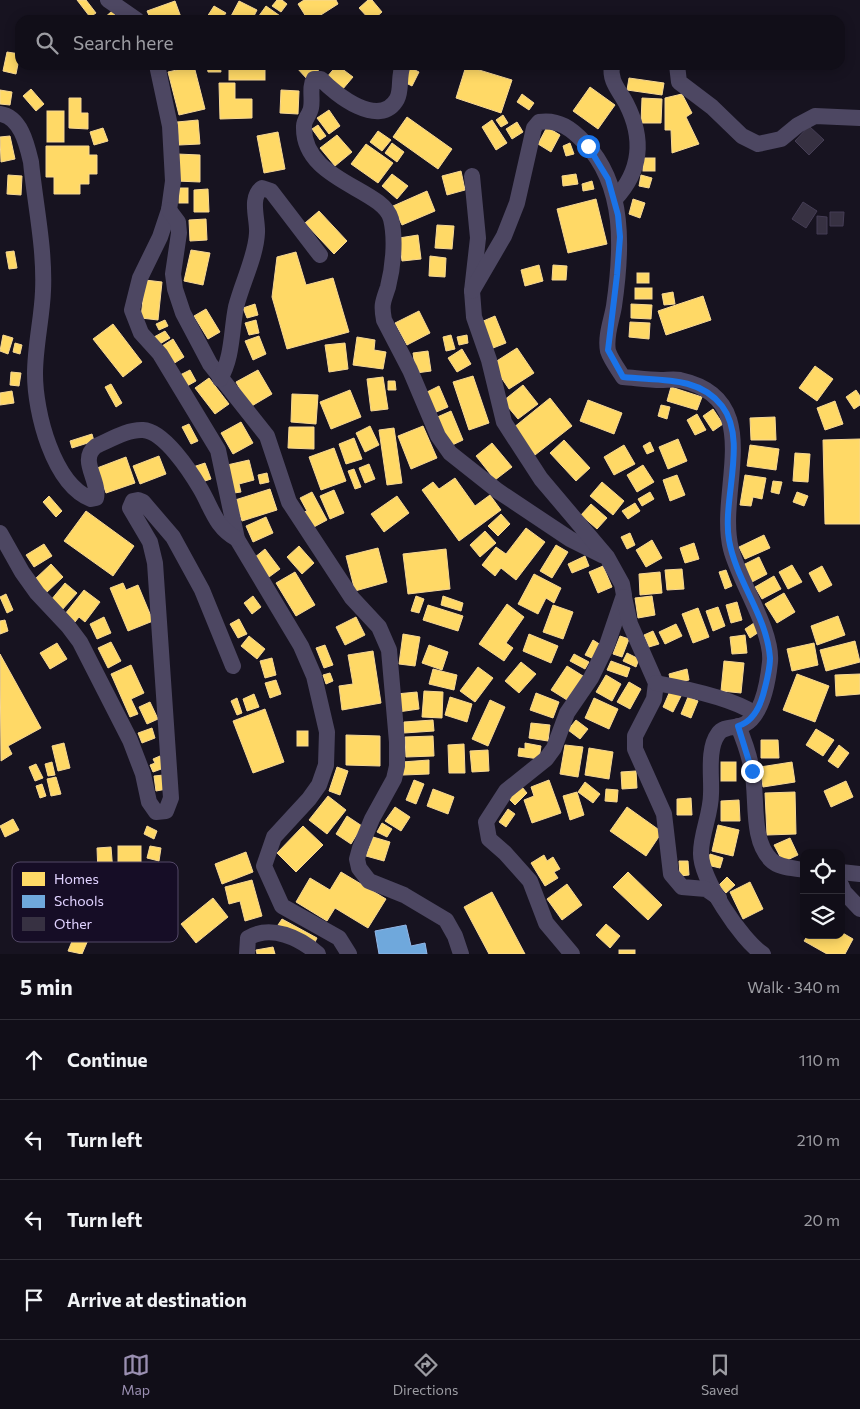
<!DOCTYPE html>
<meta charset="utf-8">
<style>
:root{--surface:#110e18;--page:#1e1c25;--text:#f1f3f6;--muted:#9c9ca2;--line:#302e37;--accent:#9a8fb1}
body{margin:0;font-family:Commissioner,sans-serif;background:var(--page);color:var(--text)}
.controls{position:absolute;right:15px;bottom:15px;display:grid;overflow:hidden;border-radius:10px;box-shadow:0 2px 12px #0003}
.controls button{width:45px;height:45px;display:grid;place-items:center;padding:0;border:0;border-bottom:1px solid var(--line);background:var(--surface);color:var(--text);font:25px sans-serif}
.stop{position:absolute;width:15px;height:15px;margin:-11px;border:4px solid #1a73e8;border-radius:50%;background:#fff}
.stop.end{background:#1a73e8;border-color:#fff;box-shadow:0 1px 5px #0008}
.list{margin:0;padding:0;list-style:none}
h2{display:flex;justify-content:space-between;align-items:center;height:65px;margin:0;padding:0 20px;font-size:21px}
h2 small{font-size:16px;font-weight:400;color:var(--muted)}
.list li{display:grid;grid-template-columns:32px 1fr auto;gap:15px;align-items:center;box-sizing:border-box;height:80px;padding:0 20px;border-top:1px solid var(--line)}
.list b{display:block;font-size:19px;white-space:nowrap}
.list em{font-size:16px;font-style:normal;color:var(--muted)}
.icon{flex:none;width:28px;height:28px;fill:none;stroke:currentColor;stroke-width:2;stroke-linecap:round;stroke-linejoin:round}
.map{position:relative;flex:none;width:860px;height:954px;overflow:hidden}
.search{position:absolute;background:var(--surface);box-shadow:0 2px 12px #0003;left:15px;right:15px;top:15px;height:55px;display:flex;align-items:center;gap:12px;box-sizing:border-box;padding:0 18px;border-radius:15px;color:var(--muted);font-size:19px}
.sheet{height:385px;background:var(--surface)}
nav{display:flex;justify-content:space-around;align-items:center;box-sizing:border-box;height:70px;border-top:1px solid var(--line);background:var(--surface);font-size:14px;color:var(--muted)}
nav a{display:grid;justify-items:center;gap:2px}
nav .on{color:var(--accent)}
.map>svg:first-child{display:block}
.homes{fill:#ffd966;stroke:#f6d794}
.schools{fill:#6fa8dc;stroke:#91b5e6}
.building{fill:#373142;stroke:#453d55}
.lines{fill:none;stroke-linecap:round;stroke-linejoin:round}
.minor{stroke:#4d4762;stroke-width:16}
.route{stroke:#1a73e8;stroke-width:6}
.key{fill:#160d26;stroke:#534867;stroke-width:1}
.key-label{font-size:14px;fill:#e0d2ff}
</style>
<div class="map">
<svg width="860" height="954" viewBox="0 0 860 954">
<rect width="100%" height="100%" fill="#171320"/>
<g class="homes">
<path d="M77,0H86L96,13L90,17Z"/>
<path d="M277,0H282L287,4L281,12L272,6Z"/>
<path d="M304,0H336L338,4L313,20H308L298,4Z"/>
<path d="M368,0H372L382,12L373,20H370L359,8Z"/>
<path d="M175,1L182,20H151L147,11Z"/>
<path d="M239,1L257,10L252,20H229Z"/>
<path d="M214,6L226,13L221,20H205Z"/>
<path d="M266,6L283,18L282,20H256Z"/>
<path d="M112,11L119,20H102Z"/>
<path d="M7,52L20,54L16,74L3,71Z"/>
<path d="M207,65H220L221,72H208Z"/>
<rect x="229" y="65" width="36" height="15"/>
<path d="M299,65H324L308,80L296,67Z"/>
<path d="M337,65L353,77L342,90L327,77Z"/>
<path d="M194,66L205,109L179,115L168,72Z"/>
<path d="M466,66L512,80L501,113L456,98Z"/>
<path d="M409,67L419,72L412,86L402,81Z"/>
<path d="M629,78L664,83L662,95L627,90Z"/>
<path d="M219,83H235V99H252V118L220,119Z"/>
<path d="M590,87L615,105L598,129L573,111Z"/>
<path d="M31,89L44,104L36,111L23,96Z"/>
<path d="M0,90L12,92L10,105L0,104Z"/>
<path d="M281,90L299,91L298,114L280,113Z"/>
<path d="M522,94L534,103L529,110L517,102Z"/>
<path d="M682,94L692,113L686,117L699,144L672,153L671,130H665V98Z"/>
<path d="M69,98H81V113H88V129L69,128Z"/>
<path d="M642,98L662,99L661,123H641Z"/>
<path d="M329,110L340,126L329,134L317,118Z"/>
<rect x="47" y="111" width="17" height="31"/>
<path d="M503,115L508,123L501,127L496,120Z"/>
<path d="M407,117L452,149L438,169L393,137Z"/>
<path d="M198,120L200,144L179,145L177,122Z"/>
<path d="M492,120L507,143L496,150L482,127Z"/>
<path d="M517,122L523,132L512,139L506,129Z"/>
<path d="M318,125L326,136L320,140L312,129Z"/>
<path d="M547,127L560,135L551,152L538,144Z"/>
<path d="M103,128L108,141L94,145L90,132Z"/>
<path d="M378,131L391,140L382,151L370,142Z"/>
<path d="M278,132L285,169L264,173L257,136Z"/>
<path d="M337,135L352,152L335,166L320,148Z"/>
<path d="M10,136L15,159L1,162L0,137Z"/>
<path d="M392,143L404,152L397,162L385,153Z"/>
<path d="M570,143L574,154L566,156L563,146Z"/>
<path d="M366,144L393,163L378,183L351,164Z"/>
<path d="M46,146H89V155H97V174H89V184H80V194H54V177H46Z"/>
<path d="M177,154L200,155V182L176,181Z"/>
<rect x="643" y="158" width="12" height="13"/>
<path d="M461,171L465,190L447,195L442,176Z"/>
<path d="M392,174L408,186L397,199L382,186Z"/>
<path d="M576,174L578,184L563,186L562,176Z"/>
<path d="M8,175L22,176L21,195L7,194Z"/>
<path d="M641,175L652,178L649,188L639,186Z"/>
<path d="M592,181L594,189L583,191L582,184Z"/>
<rect x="179" y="188" width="9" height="15"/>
<path d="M208,189L209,212H194V190Z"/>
<path d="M427,191L435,211L402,225L393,206Z"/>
<path d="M596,199L607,244L568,253L557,209Z"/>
<path d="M633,199L645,203L640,218L629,214Z"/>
<path d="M319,211L347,241L334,254L305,223Z"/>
<path d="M206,219L207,240L190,241L189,220Z"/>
<path d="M437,225L454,226L452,249L435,248Z"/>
<path d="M418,235L421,259L402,261L399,238Z"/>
<path d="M191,250L210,253L203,285L184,281Z"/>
<path d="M14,251L17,268L9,269L6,252Z"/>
<path d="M296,252L306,285L333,278L349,332L287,349L272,297L277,257Z"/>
<path d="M430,256L446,258L445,277L429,276Z"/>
<path d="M539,265L543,281L525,286L521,270Z"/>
<path d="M553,265L567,266L566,280H552Z"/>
<rect x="637" y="273" width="12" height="10"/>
<path d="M145,280L162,282L158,320L141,318Z"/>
<rect x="635" y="288" width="17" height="11"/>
<path d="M673,292L675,304L664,305L662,294Z"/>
<path d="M703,296L711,320L666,335L658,311Z"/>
<path d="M255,304L258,315L247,318L243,308Z"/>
<path d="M631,304L652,305L651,319L631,318Z"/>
<path d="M206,309L220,332L208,339L194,316Z"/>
<path d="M419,311L430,333L407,345L395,323Z"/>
<path d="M495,316L506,343L493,348L481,322Z"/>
<path d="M165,320L168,326L159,330L156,324Z"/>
<path d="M256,320L259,333L249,335L245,323Z"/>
<path d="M630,322L650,323L649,339L629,337Z"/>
<path d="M113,324L142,362L123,377L93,339Z"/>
<path d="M165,331L170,338L158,345L154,337Z"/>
<path d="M3,335L13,338L8,354L0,351Z"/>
<path d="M451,335L455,349L446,351L443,337Z"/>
<path d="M467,335L468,343L459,345L457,337Z"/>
<path d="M259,336L266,354L253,360L245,341Z"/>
<path d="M357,337L375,340L374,350L386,352L383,369L353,365Z"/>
<path d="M173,339L184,357L173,364L162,346Z"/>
<path d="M15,343L22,345L20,354L13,352Z"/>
<path d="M345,343L348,369L329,372L325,345Z"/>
<path d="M517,348L534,373L509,389L492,364Z"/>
<path d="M462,349L471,364L457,372L448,358Z"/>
<path d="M428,351L431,371L416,373L413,353Z"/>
<path d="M815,366L833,379L817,401L799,388Z"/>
<path d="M190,370L196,381L187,386L180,375Z"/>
<path d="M258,370L272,394L250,407L236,382Z"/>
<path d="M11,372L21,373L19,386L10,385Z"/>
<path d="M473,376L489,423L469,430L453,382Z"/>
<path d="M383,377L388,409L371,411L367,379Z"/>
<path d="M209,378L229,404L215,414L195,388Z"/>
<path d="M388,381H395L396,390H388Z"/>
<path d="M111,384L122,403L116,407L105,387Z"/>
<path d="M523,385L538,404L518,419L503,401Z"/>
<path d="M439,386L448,407L434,413L425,393Z"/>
<path d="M671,387L702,397L697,410L667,401Z"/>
<path d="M350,390L361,417L331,429L320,402Z"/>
<path d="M856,390L860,396V405L854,409L846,397Z"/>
<path d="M12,391L14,403L0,405V393Z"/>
<path d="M292,394L318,395L316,424L291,422Z"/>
<path d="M550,398L572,426L535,455L513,428Z"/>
<path d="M588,400L622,413L614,434L580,421Z"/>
<path d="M835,401L843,424L825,430L817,408Z"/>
<path d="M661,405L670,407L667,419L658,416Z"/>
<path d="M713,409L723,424L713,431L703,416Z"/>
<path d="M451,411L463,440L448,447L435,418Z"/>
<path d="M697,414L706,430L695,435L687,420Z"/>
<path d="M775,417L776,440H751L750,418Z"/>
<path d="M241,422L253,443L233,454L221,433Z"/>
<path d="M189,424L198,441L191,444L182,427Z"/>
<path d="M370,426L379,445L365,452L356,433Z"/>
<path d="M423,426L437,458L411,469L398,436Z"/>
<path d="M289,427H314V449L288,448Z"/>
<path d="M394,428L402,483L387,485L379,430Z"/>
<path d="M92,434L94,441L72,448L70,441Z"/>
<path d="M354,438L362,459L346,464L339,444Z"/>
<path d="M678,439L687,461L668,469L659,447Z"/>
<path d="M860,439V524H825L823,440Z"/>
<path d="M564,440L590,468L576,481L550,453Z"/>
<path d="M650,442L654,451L647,454L643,446Z"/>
<path d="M492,443L512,467L495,480L476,456Z"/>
<path d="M624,445L635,464L614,475L604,457Z"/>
<path d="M750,445L779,449L776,470L747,466Z"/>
<path d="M334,448L346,481L321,490L309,457Z"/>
<path d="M795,453L810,454L808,482L793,481Z"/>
<path d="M159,456L166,474L140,484L133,466Z"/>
<path d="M126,457L135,483L106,493L97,468Z"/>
<path d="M249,460L254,480L239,484L241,492L234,493L227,465Z"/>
<path d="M205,463L211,479L199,483L193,467Z"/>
<path d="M369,464L375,479L365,483L359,468Z"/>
<path d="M643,465L654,482L637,492L627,475Z"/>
<path d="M354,469L361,487L355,489L348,471Z"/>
<path d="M267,473L269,482L260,484L258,475Z"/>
<path d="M677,475L685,495L670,501L663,480Z"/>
<path d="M745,475L766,478L762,499L753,497L751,506L740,505Z"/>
<path d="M455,478L475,506L490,495L501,510L459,541L422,490L433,482L439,489Z"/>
<path d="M773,481L782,482L779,494L771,492Z"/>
<path d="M602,482L624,501L613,515L590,496Z"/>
<path d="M270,489L277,510L242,521L235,500Z"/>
<path d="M334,490L344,513L330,519L320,496Z"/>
<path d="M312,492L327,520L312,528L304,512L307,511L300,498Z"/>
<path d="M650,492L654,499L642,506L638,499Z"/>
<path d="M797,492L808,496L804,506L793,502Z"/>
<path d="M49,496L62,511L56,517L43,502Z"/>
<path d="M397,496L409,513L384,532L371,514Z"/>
<path d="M635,503L640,511L628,519L622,511Z"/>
<path d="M591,504L607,518L597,529L581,515Z"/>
<path d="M86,511L134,546L113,576L64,541Z"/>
<path d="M501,514L510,524L498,536L488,526Z"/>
<path d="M266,517L273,533L253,542L246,526Z"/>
<path d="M526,528L545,542L516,580L501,568L495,576L482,565L496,547L506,554Z"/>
<path d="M485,531L496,543L480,557L470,545Z"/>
<path d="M630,533L635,545L627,549L621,537Z"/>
<path d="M764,535L770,548L745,559L739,547Z"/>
<path d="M652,540L662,558L646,567L636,550Z"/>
<path d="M694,543L699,559L685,563L680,548Z"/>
<path d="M44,544L52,556L34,567L26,555Z"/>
<path d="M556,545L568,552L552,578L540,571Z"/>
<path d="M299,546L314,563L302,574L287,557Z"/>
<path d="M378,548L387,582L355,591L346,556Z"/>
<path d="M265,549L280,569L269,577L254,558Z"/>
<path d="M446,549L450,589L408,594L403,554Z"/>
<path d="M585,556L589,566L572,573L568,564Z"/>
<path d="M759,557L767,574L752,582L743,565Z"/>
<path d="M51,564L63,577L46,593L34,580Z"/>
<path d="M792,565L802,582L788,589L779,572Z"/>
<path d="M603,566L612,587L598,593L589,572Z"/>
<path d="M822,566L832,585L819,592L809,573Z"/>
<path d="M682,569L684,589L667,590L665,570Z"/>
<path d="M726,570L732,586L725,589L719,572Z"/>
<path d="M295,572L315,605L296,616L276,583Z"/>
<path d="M660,572L662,593L640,595L639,574Z"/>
<path d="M534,574L561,588L554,603L546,598L538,614L518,604Z"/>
<path d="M774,576L781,589L762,599L755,587Z"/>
<path d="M65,583L77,593L62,610L51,600Z"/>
<path d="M123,583L126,590L138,585L153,621L128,631L110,588Z"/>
<path d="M84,590L100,602L85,622L79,617L75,622L65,614Z"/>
<path d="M784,593L795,612L777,623L765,604Z"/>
<path d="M6,594L13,610L7,613L0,597Z"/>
<path d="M253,596L261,607L252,614L244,603Z"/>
<path d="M416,596L424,599L419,613L411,611Z"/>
<path d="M443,596L463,603L461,611L441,605Z"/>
<path d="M652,596L655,615L638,618L635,598Z"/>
<path d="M737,602L742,620L731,623L726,605Z"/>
<path d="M507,604L524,617L506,643L513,648L504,661L479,644Z"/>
<path d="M428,605L463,616L458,631L423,620Z"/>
<path d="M553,605L573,612L563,639L543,632Z"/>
<path d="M718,607L725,626L713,631L706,611Z"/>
<path d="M698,608L709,637L693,643L682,614Z"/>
<path d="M838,616L845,635L817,645L811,626Z"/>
<path d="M104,617L111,633L97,639L90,624Z"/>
<path d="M356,617L365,635L345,645L336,627Z"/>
<path d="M239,619L247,634L238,638L230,624Z"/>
<path d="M5,620L8,631L0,634V621Z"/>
<path d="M754,623L759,632L750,638L745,629Z"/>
<path d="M676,624L682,636L665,644L659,632Z"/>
<path d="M653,631L659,644L649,647L644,635Z"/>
<path d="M403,634L420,637L415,666L399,664Z"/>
<path d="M529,634L558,646L551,663L523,651Z"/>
<path d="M745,635L747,653L732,654L730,637Z"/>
<path d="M249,636L265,649L257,659L241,646Z"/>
<path d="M620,636L629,639L622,657L613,654Z"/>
<path d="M593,640L601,645L594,659L585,655Z"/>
<path d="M855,641L860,662L826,671L820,650Z"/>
<path d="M111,642L121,661L108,668L98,648Z"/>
<path d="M57,643L67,659L50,669L40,653Z"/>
<path d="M814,643L818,665L792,671L787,649Z"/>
<path d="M325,645L333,665L324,668L316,648Z"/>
<path d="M429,645L448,652L442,670L422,663Z"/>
<path d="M373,651L381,703L342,710L339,686L353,684L348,655Z"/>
<path d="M627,653L639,659L636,667L623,661Z"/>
<path d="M0,654L41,728L8,746L12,754L1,761Z"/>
<path d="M574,654L589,662L585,669L570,661Z"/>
<path d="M272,658L276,675L265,678L260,661Z"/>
<path d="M611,661L630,668L627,677L607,670Z"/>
<path d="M724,661L744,663L741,693L721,691Z"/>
<path d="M521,662L536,674L519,693L505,681Z"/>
<path d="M131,665L144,693L131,699L138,714L130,717L111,674Z"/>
<path d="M567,666L583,676L567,700L551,690Z"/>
<path d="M478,667L493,678L475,702L460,691Z"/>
<path d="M433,669L457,675L454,690L429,684Z"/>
<path d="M687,669L689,680L671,684L669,674Z"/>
<path d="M330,673L333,681L326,684L323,675Z"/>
<path d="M797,674L829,686L815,722L783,710Z"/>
<path d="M860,674V694L836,696L835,675Z"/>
<path d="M606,675L621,684L612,701L596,692Z"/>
<path d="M276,680L281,694L270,698L265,683Z"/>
<path d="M629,682L641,689L630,709L617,702Z"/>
<path d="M424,691L443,692L442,718L422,717Z"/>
<path d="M670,691L681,696L673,712L663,707Z"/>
<path d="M417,692L419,709L398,712L396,694Z"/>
<path d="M536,693L559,702L553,718L530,710Z"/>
<path d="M254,694L259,707L247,711L243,699Z"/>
<path d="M450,697L472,704L467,722L445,715Z"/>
<path d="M688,697L698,701L691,718L681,714Z"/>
<path d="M237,698L242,713L237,715L231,701Z"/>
<path d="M594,698L618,709L609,729L585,718Z"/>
<path d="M490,700L505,707L488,746L472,739Z"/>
<path d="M150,702L158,719L147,724L139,707Z"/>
<path d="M265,709L284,762L253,773L233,721Z"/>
<path d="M433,720L434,731L404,733V722Z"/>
<path d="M576,720L588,729L580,739L568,730Z"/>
<path d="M531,723L550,725L548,741L529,738Z"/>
<path d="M152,728L155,738L142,743L138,733Z"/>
<path d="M816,729L834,740L823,756L806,745Z"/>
<rect x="297" y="731" width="11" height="15"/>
<path d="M346,735L380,736V766L346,765Z"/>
<path d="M433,736L434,756L406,757L405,737Z"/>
<path d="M761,740H778L779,758H761Z"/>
<path d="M64,743L70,768L58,771L52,746Z"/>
<path d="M525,743L541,746L539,759L518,756L519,748L525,749Z"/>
<path d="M464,744L465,773H449L448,745Z"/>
<path d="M565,745L583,747L578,777L560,774Z"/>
<path d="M839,745L849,753L838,768L828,761Z"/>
<path d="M589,748L613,752L609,779L585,775Z"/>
<path d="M488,750L489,771L472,772L470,751Z"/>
<path d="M160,756L164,768L153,772L150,765L155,763L153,759Z"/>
<path d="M429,760V774L403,775L402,762Z"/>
<path d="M52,762L55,775L48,776L45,764Z"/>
<rect x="721" y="762" width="15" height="19"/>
<path d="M792,762L795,782L763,787L760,767Z"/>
<path d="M36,764L43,778L35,781L29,767Z"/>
<path d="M337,767L348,771L340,795L329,791Z"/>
<path d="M636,771L637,788L622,789L621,772Z"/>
<path d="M164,775L167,789L156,791L154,776Z"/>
<path d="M56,777L61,794L51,796L47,779Z"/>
<path d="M414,780L424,784L416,804L406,800Z"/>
<path d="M549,780L561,813L532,823L524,800L534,796L531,787Z"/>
<path d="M846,781L853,797L831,807L824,791Z"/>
<path d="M585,782L600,794L593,803L578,792Z"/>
<path d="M42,784L46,796L40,798L36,786Z"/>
<path d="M522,787L527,793L515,805L509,799Z"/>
<path d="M433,789L454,797L448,814L427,806Z"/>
<path d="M606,789L618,790L617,802L605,801Z"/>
<path d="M577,792L584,815L570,820L563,796Z"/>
<path d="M795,792L796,834L767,835L765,793Z"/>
<path d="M328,796L346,810L327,834L309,820Z"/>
<path d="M691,798L692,815H677V799Z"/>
<path d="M739,800L740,821H721V801Z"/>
<path d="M395,807L410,817L401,831L385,821Z"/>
<path d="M627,807L662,832L646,856L610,831Z"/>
<path d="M508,809L515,814L506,827L499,822Z"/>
<path d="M347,816L362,826L351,844L336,834Z"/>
<path d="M13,819L19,830L5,837L0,826Z"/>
<path d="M382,823L392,829L387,837L377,832Z"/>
<path d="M718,825L739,830L733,856L712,851Z"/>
<path d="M147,826L157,831L154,839L144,834Z"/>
<path d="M303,826L323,845L296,872L277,853Z"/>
<path d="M373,837L390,842L384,861L366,856Z"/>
<path d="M790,838L798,855L783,862L774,845Z"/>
<rect x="118" y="846" width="23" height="19"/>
<path d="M150,846L161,848L159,861L147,858Z"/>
<path d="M111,847L113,872L98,873L97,848Z"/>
<path d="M246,852L253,872L222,884L215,864Z"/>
<path d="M710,854L723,858L720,868L707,865Z"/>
<path d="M544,855L547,861L553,857L560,869L554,872L558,878L545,886L531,863Z"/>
<path d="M679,861H688L689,875L680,876Z"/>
<path d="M341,872L386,899L368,928L335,908L327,921L296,902L310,878L330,890Z"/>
<path d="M628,872L662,905L648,920L613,887Z"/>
<path d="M727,877L735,885L726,893L719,885Z"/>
<path d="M252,880L262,916L245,921L240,901L229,904L225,887Z"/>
<path d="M750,882L763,909L743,919L730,892Z"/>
<path d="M567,884L582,905L562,920L547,899Z"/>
<path d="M492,892L525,954H489L464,907Z"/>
<path d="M213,898L228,917L196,943L181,924Z"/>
<path d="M282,919L317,938L314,944L278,925Z"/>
<path d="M606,924L620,936L610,948L596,935Z"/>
<path d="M78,927L91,933L82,954L68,951Z"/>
<path d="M841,932L853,939L845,954H827L804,941L808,935H841Z"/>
<path d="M273,947L275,954H257L256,950Z"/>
<rect x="619" y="950" width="16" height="4"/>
</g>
<path class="schools" d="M406,925L411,946L425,943L427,954H379L375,931Z"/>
<g class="building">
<path d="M809,126L824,140L809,155L795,141Z"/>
<path d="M803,202L817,211L806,228L792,219Z"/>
<path d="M830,212H844L843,226H830Z"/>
<path d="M817,216L827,217V234H817Z"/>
</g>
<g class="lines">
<g class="minor">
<path d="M108,0L137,20"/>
<path d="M157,65L170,126L173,181L169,210L160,237L140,278L132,310L141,333L160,354L218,450L237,539L301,646L314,676L327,732L326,765L319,785L309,799L274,837L264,866L282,906L339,938L349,954"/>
<path d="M403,65C398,76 402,90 397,99C380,130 335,94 321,79H314C309,87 313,99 311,108C310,114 304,120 304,126C302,181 383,188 391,219C396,240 393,267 388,287C383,302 381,304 384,320L410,370L438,436L450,453L498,491L570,539L602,555"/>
<path d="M612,65C609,81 619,90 626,103C644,138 642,170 615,199"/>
<path d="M677,65L679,82L712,107L742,136L758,144L781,139L798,125L815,116L860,118"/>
<path d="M0,114C21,117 27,145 31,162C35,204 45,248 43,291C42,318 35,346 35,374C35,412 53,484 91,499L96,498C100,480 78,460 96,446C110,440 128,429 143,430C164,431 190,471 200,488C212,508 215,527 237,539"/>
<path d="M472,176L478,238L472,291L474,317L489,360L504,422L541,479L607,557L622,584L624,595L607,645L591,678L567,713L554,748L546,759L506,791L486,822L489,839L505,853L530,881L546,923L572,954"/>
<path d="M169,210L178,222L179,233L173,274L175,289L183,313L210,364L267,436L289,502L352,598L379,627L389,650L397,742V766L394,779L372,819L360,848L357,859L359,868L369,881L404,895L446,920L455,936L461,954"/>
<path d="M472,291L504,236L517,203L534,128L539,122C559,119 572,129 585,143C626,186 622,251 614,306C612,319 605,336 608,351C611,360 618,369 623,377C636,378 648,380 661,380C667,380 674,379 680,380C768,399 716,490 731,549C739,581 773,631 770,662C768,681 763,714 745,724C736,729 724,725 718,734C707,749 712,777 711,794C711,814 701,833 701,853C700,878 742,941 763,954"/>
<path d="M220,379C233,356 231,332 236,307C242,283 256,256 257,233C258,219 249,198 262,188L271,191L320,255"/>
<path d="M0,533L22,572L37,593L68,626L80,642L130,740L143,774L149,802L156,812L166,811L171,798L155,563L150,542L130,508L133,501L138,500L143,502L173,537L202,590L233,666"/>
<path d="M624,597L630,624L656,683L654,699L635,736V749L664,814L671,874L682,887L706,889L719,898"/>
<path d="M656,683C683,688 732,698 754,713"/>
<path d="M738,726C744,740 749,755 752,770C758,797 750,839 771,860C779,868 793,868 804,870"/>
<path d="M841,872L860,874"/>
<path d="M841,885L844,892L860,909"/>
<path d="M247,954L248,938C271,924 300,938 318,954"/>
</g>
</g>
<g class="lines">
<path class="route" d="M588,146L608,179L618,215L620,237L617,275L608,350L623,377C657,381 698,375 722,406C748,440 722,499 729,540C736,581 767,616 770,658C770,670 766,684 763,695C759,709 751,722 738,726L752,771"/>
</g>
<rect x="12" y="862" width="166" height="80" rx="8" class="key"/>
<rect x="22" y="872" width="23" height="14" fill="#ffd966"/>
<rect x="22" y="895" width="23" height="13" fill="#6fa8dc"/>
<rect x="22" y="917" width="23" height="14" fill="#373142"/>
<g class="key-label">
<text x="54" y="884">Homes</text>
<text x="54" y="906">Schools</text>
<text x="54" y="929">Other</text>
</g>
</svg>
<div class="controls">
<button><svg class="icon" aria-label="locate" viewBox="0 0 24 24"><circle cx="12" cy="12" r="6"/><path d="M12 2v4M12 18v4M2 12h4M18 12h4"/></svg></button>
<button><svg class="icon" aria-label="layers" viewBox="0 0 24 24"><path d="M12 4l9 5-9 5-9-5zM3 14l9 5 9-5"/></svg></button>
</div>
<div class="stop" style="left:588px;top:146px"></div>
<div class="stop end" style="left:752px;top:771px"></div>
<div class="search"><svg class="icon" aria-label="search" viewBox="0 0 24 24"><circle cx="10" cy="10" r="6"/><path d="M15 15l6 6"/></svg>Search here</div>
</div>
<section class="sheet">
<h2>5 min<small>Walk · 340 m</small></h2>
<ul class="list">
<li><svg class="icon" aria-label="ahead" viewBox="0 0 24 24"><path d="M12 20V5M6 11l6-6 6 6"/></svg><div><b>Continue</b></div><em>110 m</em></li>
<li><svg class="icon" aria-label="left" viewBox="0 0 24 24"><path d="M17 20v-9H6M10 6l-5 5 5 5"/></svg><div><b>Turn left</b></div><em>210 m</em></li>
<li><svg class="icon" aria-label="left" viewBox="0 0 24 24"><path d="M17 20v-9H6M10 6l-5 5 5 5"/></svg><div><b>Turn left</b></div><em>20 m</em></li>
<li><svg class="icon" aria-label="arrive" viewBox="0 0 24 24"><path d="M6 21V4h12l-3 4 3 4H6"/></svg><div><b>Arrive at destination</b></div></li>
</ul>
</section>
<nav>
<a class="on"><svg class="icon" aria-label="map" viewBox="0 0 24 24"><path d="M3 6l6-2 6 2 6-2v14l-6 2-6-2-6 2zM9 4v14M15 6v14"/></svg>Map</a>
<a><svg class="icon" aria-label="directions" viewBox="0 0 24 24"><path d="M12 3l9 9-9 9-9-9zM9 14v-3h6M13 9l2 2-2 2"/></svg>Directions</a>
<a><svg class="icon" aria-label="saved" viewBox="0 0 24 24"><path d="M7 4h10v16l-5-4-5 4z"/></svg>Saved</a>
</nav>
